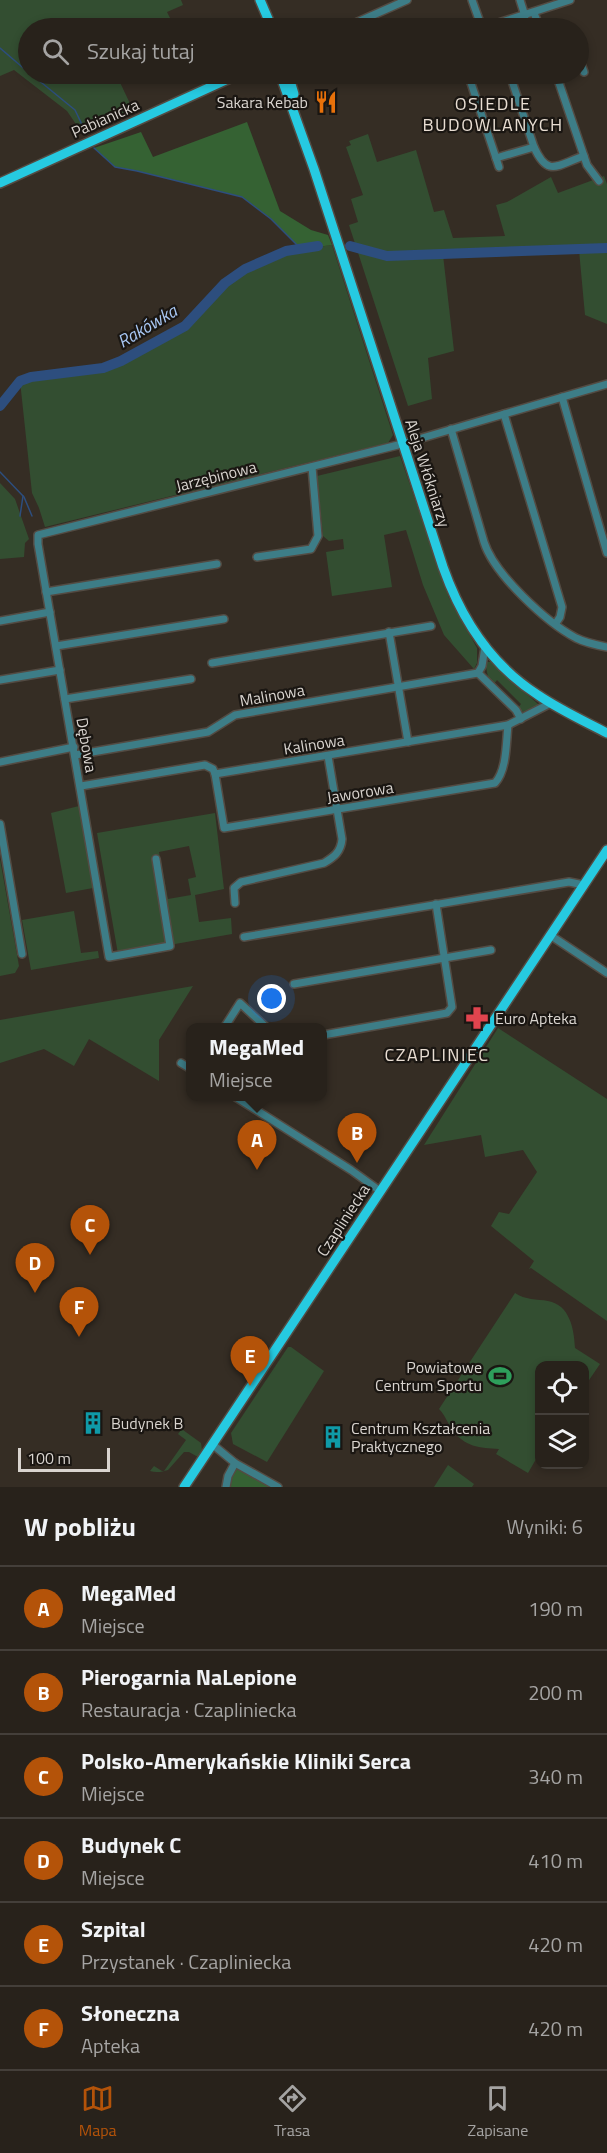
<!DOCTYPE html>
<html lang="pl">
<meta charset="utf-8">
<style>
:root{--surface:#28221b;--page:#342f28;--text:#f1f3f6;--muted:#a5a4a3;--line:#443f3a;--accent:#b45309}
body{margin:0;font-family:"Titillium Web",sans-serif;background:var(--page);color:var(--text)}
.controls{position:absolute;right:18px;bottom:18px;display:grid;overflow:hidden;border-radius:12px;box-shadow:0 3px 9px #0003}
.controls button{width:54px;height:54px;display:grid;place-items:center;padding:0;border:0;border-bottom:2px solid var(--line);background:var(--surface);color:var(--text);font:30px sans-serif}
.scale{position:absolute;left:18px;bottom:15px;width:92px;box-sizing:border-box;padding-left:6px;border:3px solid #d9d4cf;border-top:0;font-size:16px;line-height:21px;white-space:nowrap;color:#d9d4cf;-webkit-text-stroke:4px #1a1612;paint-order:stroke}
.you{position:absolute;left:272px;top:999px;width:21px;height:21px;margin:-15px;border:4px solid #fff;border-radius:50%;background:#1a73e8;box-shadow:0 0 0 9px #1a73e833}
.badge{display:grid;place-items:center;width:39px;height:39px;border-radius:50%;background:var(--accent);color:#fff;font-size:20px;font-weight:700}
.pin{position:absolute;translate:-50% -50px;filter:drop-shadow(0 2px 3px #0008)}
.pin::after{content:'';position:absolute;top:32px;width:21px;height:18px;background:inherit;clip-path:polygon(0 0,100% 0,50% 100%)}
.popup{position:absolute;left:186px;top:1023px;width:141px;height:78px;box-sizing:border-box;display:grid;place-content:center;border-radius:12px;background:var(--surface);filter:drop-shadow(0 2px 4px #0005);font-size:20px;white-space:nowrap;color:var(--muted)}
.popup b{font-size:22px;color:var(--text)}
.popup::after{content:'';position:absolute;left:50%;top:100%;margin-left:-12px;border:12px solid transparent;border-top-color:var(--surface)}
.list{margin:0;padding:0;list-style:none}
h2{display:flex;justify-content:space-between;align-items:center;height:78px;margin:0;padding:0 24px;font-size:26px}
h2 small{font-size:20px;font-weight:400;color:var(--muted)}
.list li{display:grid;grid-template-columns:39px 1fr auto;gap:18px;align-items:center;box-sizing:border-box;height:84px;padding:0 24px;border-top:2px solid var(--line)}
.list b{display:block;font-size:22px;white-space:nowrap}
.list p{margin:0;font-size:20px;white-space:nowrap;color:var(--muted)}
.list em{font-size:20px;font-style:normal;color:var(--muted)}
.icon{flex:none;width:33px;height:33px;fill:none;stroke:currentColor;stroke-width:2;stroke-linecap:round;stroke-linejoin:round}
.map{position:relative;flex:none;width:607px;height:1487px;overflow:hidden}
.search{position:absolute;background:var(--surface);box-shadow:0 3px 9px #0003;left:18px;right:18px;top:18px;height:66px;display:flex;align-items:center;gap:15px;box-sizing:border-box;padding:0 21px;border-radius:33px;color:var(--muted);font-size:22px}
.sheet{height:582px;background:var(--surface)}
nav{display:flex;justify-content:space-around;align-items:center;box-sizing:border-box;height:84px;border-top:2px solid var(--line);background:var(--surface);font-size:16px;color:var(--muted)}
nav a{display:grid;justify-items:center;gap:3px}
nav .on{color:var(--accent)}
.map>svg:first-child{display:block}
.green{fill:#334e31;fill-rule:evenodd}
.forest{fill:#356233}
.lines{fill:none;stroke-linecap:round;stroke-linejoin:round}
.stream{stroke:#2d4e7e;stroke-width:1.5}
.river{stroke:#2d4e7e;stroke-width:10}
.minor-casing{stroke:#534b43;stroke-width:10}
.major-casing{stroke:#534b43;stroke-width:12}
.minor{stroke:#3d7d87;stroke-width:7}
.major{stroke:#26cae1;stroke-width:9}
.labels{text-anchor:middle;dominant-baseline:central;stroke-width:4.5;stroke-linejoin:round;paint-order:stroke}
.poi-label{font-size:16px;fill:#d9d4cf;stroke:#1a1612;text-anchor:start}
.street-label{font-size:16px;fill:#d9d4cf;stroke:#1a1612}
.neighbourhood-label{font-size:18px;letter-spacing:1.5px;fill:#e9ded3;stroke:#1a1612}
.water-label{font-size:18px;font-style:italic;fill:#a8c7f4;stroke:#1a1612}
</style>
<div class="map">
<svg width="607" height="1487" viewBox="0 0 607 1487">
<rect width="100%" height="100%" fill="#352d24"/>
<g class="green">
<path d="M0,0H181L183,5L167,12L175,28H28V74H116L134,112L82,133L67,111L14,70L0,76Z"/>
<path d="M368,134L377,162L416,150L434,212L444,210L453,238L505,236L496,205L507,202L551,177L558,193L604,176L607,184V324L585,315L579,250L443,255L454,351L428,358L432,399L408,406L349,225L358,222L351,199L363,195L346,147L351,145L349,141Z"/>
<path d="M332,245L393,435L388,443L45,527L39,508L32,493L20,381L31,377L103,368L121,361L185,326L225,283L245,269L286,251Z"/>
<path d="M400,456L449,598L477,648V663L474,669L444,635L423,585L406,530L384,535L392,587L332,596L326,552L344,549L343,539L329,541L323,536L317,476Z"/>
<path d="M0,483L15,499L29,539L25,543L24,557L0,559Z"/>
<path d="M485,662H491L539,705L523,712L518,708L521,704L497,680L494,684L488,677Z"/>
<path d="M79,806L93,888L66,893L51,813Z"/>
<path d="M215,813L224,889L195,895L199,922L231,918L232,934L118,954L97,833ZM189,846L196,877L188,879L191,895L168,899L159,852Z"/>
<path d="M0,859L19,966L15,973L0,976Z"/>
<path d="M74,911L81,953L98,951L99,958L31,970L22,920Z"/>
<path d="M193,986L159,1040V1081L89,1039L74,1066L44,1049L0,1063V1020Z"/>
<path d="M498,1028L607,1099V1321L531,1268L529,1269L534,1261L491,1226L499,1212L509,1214L537,1172L523,1150L485,1157L481,1135L424,1145Z"/>
<path d="M515,1293C525,1300 537,1299 548,1301C570,1305 574,1329 575,1348L600,1364L585,1386L584,1366H540L539,1454L528,1473L496,1454L499,1449C480,1448 464,1447 452,1429C447,1422 445,1415 439,1409Z"/>
<path d="M288,1347H291L324,1371L267,1462L233,1444L231,1433Z"/>
<path d="M181,1430H183L201,1443L202,1450L198,1457L189,1452H184L168,1470C162,1472 156,1473 150,1471L154,1466L162,1471H164L186,1440L178,1434Z"/>
<path d="M448,1465L474,1484L472,1487H434Z"/>
</g>
<g class="forest">
<path d="M247,122L280,211L311,230L328,235L332,245L301,249L271,219L242,197L137,171L115,167L94,148L141,132L153,157Z"/>
<path d="M238,1467L273,1487H229L231,1478Z"/>
</g>
<g class="lines">
<g class="stream">
<path d="M0,48L28,72"/>
<path d="M31,74L75,110L86,133"/>
<path d="M94,148L115,167L137,171L242,197L271,219L301,249"/>
<path d="M0,472L24,497L32,516"/>
<path d="M20,516L23,496"/>
</g>
<g class="river">
<path d="M350,246L387,256L607,248"/>
<path d="M0,406L20,381L31,377L103,368L121,361L185,326L225,283L245,269L286,251L318,246"/>
</g>
<g class="minor-casing">
<g id="minor">
<path d="M472,0L482,28"/>
<path d="M520,0L525,16"/>
<path d="M534,13L540,28"/>
<path d="M344,28L407,0"/>
<path d="M483,28L570,0"/>
<path d="M578,55L584,72"/>
<path d="M468,74L499,167"/>
<path d="M556,74L587,165L599,181"/>
<path d="M510,75L534,147"/>
<path d="M496,158L534,147C548,178 557,165 584,156"/>
<path d="M562,397L607,553"/>
<path d="M504,414L562,607L560,617L556,623"/>
<path d="M451,429L484,542C494,574 546,622 576,638C586,643 596,645 607,647"/>
<path d="M257,557L311,549L318,536L312,467"/>
<path d="M46,592L217,564"/>
<path d="M0,621L50,612"/>
<path d="M389,632L408,742"/>
<path d="M56,646L224,619"/>
<path d="M485,647L482,666L478,673L516,710L521,719"/>
<path d="M212,663L431,626"/>
<path d="M0,680L60,670"/>
<path d="M65,699L191,679"/>
<path d="M75,755L208,732L235,715L478,673"/>
<path d="M0,762L74,747"/>
<path d="M215,774L224,828L495,783C507,770 506,743 508,725"/>
<path d="M81,786L205,765L213,769L215,774L508,725L551,703"/>
<path d="M0,824L22,954"/>
<path d="M156,859L170,946L109,957L38,544V535L398,445L607,384"/>
<path d="M235,903L234,888L241,882L324,863C334,857 341,852 342,839L328,756"/>
<path d="M550,935L607,973"/>
<path d="M244,937L569,882L584,885"/>
<path d="M294,984L491,950"/>
<path d="M224,1028L240,1003L267,1028"/>
<path d="M323,1035L447,1013L452,1007L436,904"/>
<path d="M181,1063L191,1069"/>
<path d="M234,1096L351,1170L380,1191"/>
<path d="M212,1444L235,1463L278,1487"/>
<path d="M226,1487L228,1476L235,1463"/>
</g>
</g>
<g class="major-casing">
<g id="major">
<path d="M260,0L272,28"/>
<path d="M280,74L314,169L443,567C461,618 491,665 538,695C560,710 584,721 607,733"/>
<path d="M288,74L294,94"/>
<path d="M0,183L239,74"/>
<path d="M184,1487L607,850"/>
</g>
</g>
<use href="#minor" class="minor"/>
<use href="#major" class="major"/>
</g>
<defs>
<g id="restaurant-bare" transform="scale(1.8)"><path d="M-5-6h1v4h1v-4h1v4h1v-4h1v5L-1.5 .5V6h-2V.5L-5-1ZM5-6V6H3V1.5H1.5Q1.5-4 5-6Z" fill="#e8710a" stroke="#1a1612" stroke-width="2.5" paint-order="stroke"/></g>
<g id="pharmacy-bare" transform="scale(1.8)"><path d="M-2-6h4v4h4v4h-4v4h-4v-4h-4v-4h4Z" fill="#e0444e" stroke="#1a1612" stroke-width="2.5" paint-order="stroke"/></g>
<g id="stadium-bare" transform="scale(1.8)"><path d="M0-5a6.5 5 0 1 0 0 10a6.5 5 0 1 0 0-10ZM-3.5-1.8h7v3.6h-7Z" fill="#2e9e5b" stroke="#1a1612" stroke-width="2.5" paint-order="stroke"/></g>
<g id="building-bare" transform="scale(1.8)"><path d="M-4-6H4V6H1V3H-1V6H-4ZM-2.5-4.3h1.7v1.8h-1.7ZM.8-4.3h1.7v1.8H.8ZM-2.5-1h1.7V.8h-1.7ZM.8-1h1.7V.8H.8Z" fill="#0f9aa8" stroke="#1a1612" stroke-width="2.5" paint-order="stroke"/></g>
</defs>
<g fill-rule="evenodd">
<use href="#restaurant-bare" x="326" y="102"/>
<use href="#pharmacy-bare" x="477" y="1018"/>
<use href="#stadium-bare" x="500" y="1376"/>
<use href="#building-bare" x="93" y="1423"/>
<use href="#building-bare" x="333" y="1437"/>
</g>
<g class="labels">
<g class="poi-label">
<text x="308" y="102" text-anchor="end">Sakara Kebab</text>
<text x="495" y="1018">Euro Apteka</text>
<text x="482" y="1367" text-anchor="end">Powiatowe<tspan x="482" dy="18">Centrum Sportu</tspan></text>
<text x="111" y="1423">Budynek B</text>
<text x="351" y="1428">Centrum Kształcenia<tspan x="351" dy="18">Praktycznego</tspan></text>
</g>
<g class="street-label">
<text transform="translate(105 118) rotate(-24)">Pabianicka</text>
<text transform="translate(428 473) rotate(72)">Aleja Włókniarzy</text>
<text transform="translate(216 476) rotate(-14)">Jarzębinowa</text>
<text transform="translate(272 695) rotate(-10)">Malinowa</text>
<text transform="translate(314 744) rotate(-9)">Kalinowa</text>
<text transform="translate(87 745) rotate(80)">Dębowa</text>
<text transform="translate(360 792) rotate(-9)">Jaworowa</text>
<text transform="translate(343 1220) rotate(-57)">Czapliniecka</text>
</g>
<g class="neighbourhood-label">
<text x="493" y="103">OSIEDLE<tspan x="493" dy="21">BUDOWLANYCH</tspan></text>
<text x="437" y="1054">CZAPLINIEC</text>
</g>
<g class="water-label">
<text transform="translate(147 326) rotate(-31)">Rakówka</text>
</g>
</g>
</svg>
<div class="controls">
<button><svg class="icon" aria-label="locate" viewBox="0 0 24 24"><circle cx="12" cy="12" r="6"/><path d="M12 2v4M12 18v4M2 12h4M18 12h4"/></svg></button>
<button><svg class="icon" aria-label="layers" viewBox="0 0 24 24"><path d="M12 4l9 5-9 5-9-5zM3 14l9 5 9-5"/></svg></button>
</div>
<div class="scale">100 m</div>
<div class="you"></div>
<div class="pin badge" style="left:257px;top:1170px">A</div>
<div class="popup"><b>MegaMed</b>Miejsce</div>
<div class="pin badge" style="left:357px;top:1163px">B</div>
<div class="pin badge" style="left:90px;top:1255px">C</div>
<div class="pin badge" style="left:35px;top:1293px">D</div>
<div class="pin badge" style="left:250px;top:1386px">E</div>
<div class="pin badge" style="left:79px;top:1337px">F</div>
<div class="search"><svg class="icon" aria-label="search" viewBox="0 0 24 24"><circle cx="10" cy="10" r="6"/><path d="M15 15l6 6"/></svg>Szukaj tutaj</div>
</div>
<section class="sheet">
<h2>W pobliżu<small>Wyniki: 6</small></h2>
<ul class="list">
<li><span class="badge">A</span><div><b>MegaMed</b><p>Miejsce</p></div><em>190 m</em></li>
<li><span class="badge">B</span><div><b>Pierogarnia NaLepione</b><p>Restauracja · Czapliniecka</p></div><em>200 m</em></li>
<li><span class="badge">C</span><div><b>Polsko-Amerykańskie Kliniki Serca</b><p>Miejsce</p></div><em>340 m</em></li>
<li><span class="badge">D</span><div><b>Budynek C</b><p>Miejsce</p></div><em>410 m</em></li>
<li><span class="badge">E</span><div><b>Szpital</b><p>Przystanek · Czapliniecka</p></div><em>420 m</em></li>
<li><span class="badge">F</span><div><b>Słoneczna</b><p>Apteka</p></div><em>420 m</em></li>
</ul>
</section>
<nav>
<a class="on"><svg class="icon" aria-label="map" viewBox="0 0 24 24"><path d="M3 6l6-2 6 2 6-2v14l-6 2-6-2-6 2zM9 4v14M15 6v14"/></svg>Mapa</a>
<a><svg class="icon" aria-label="directions" viewBox="0 0 24 24"><path d="M12 3l9 9-9 9-9-9zM9 14v-3h6M13 9l2 2-2 2"/></svg>Trasa</a>
<a><svg class="icon" aria-label="saved" viewBox="0 0 24 24"><path d="M7 4h10v16l-5-4-5 4z"/></svg>Zapisane</a>
</nav>
